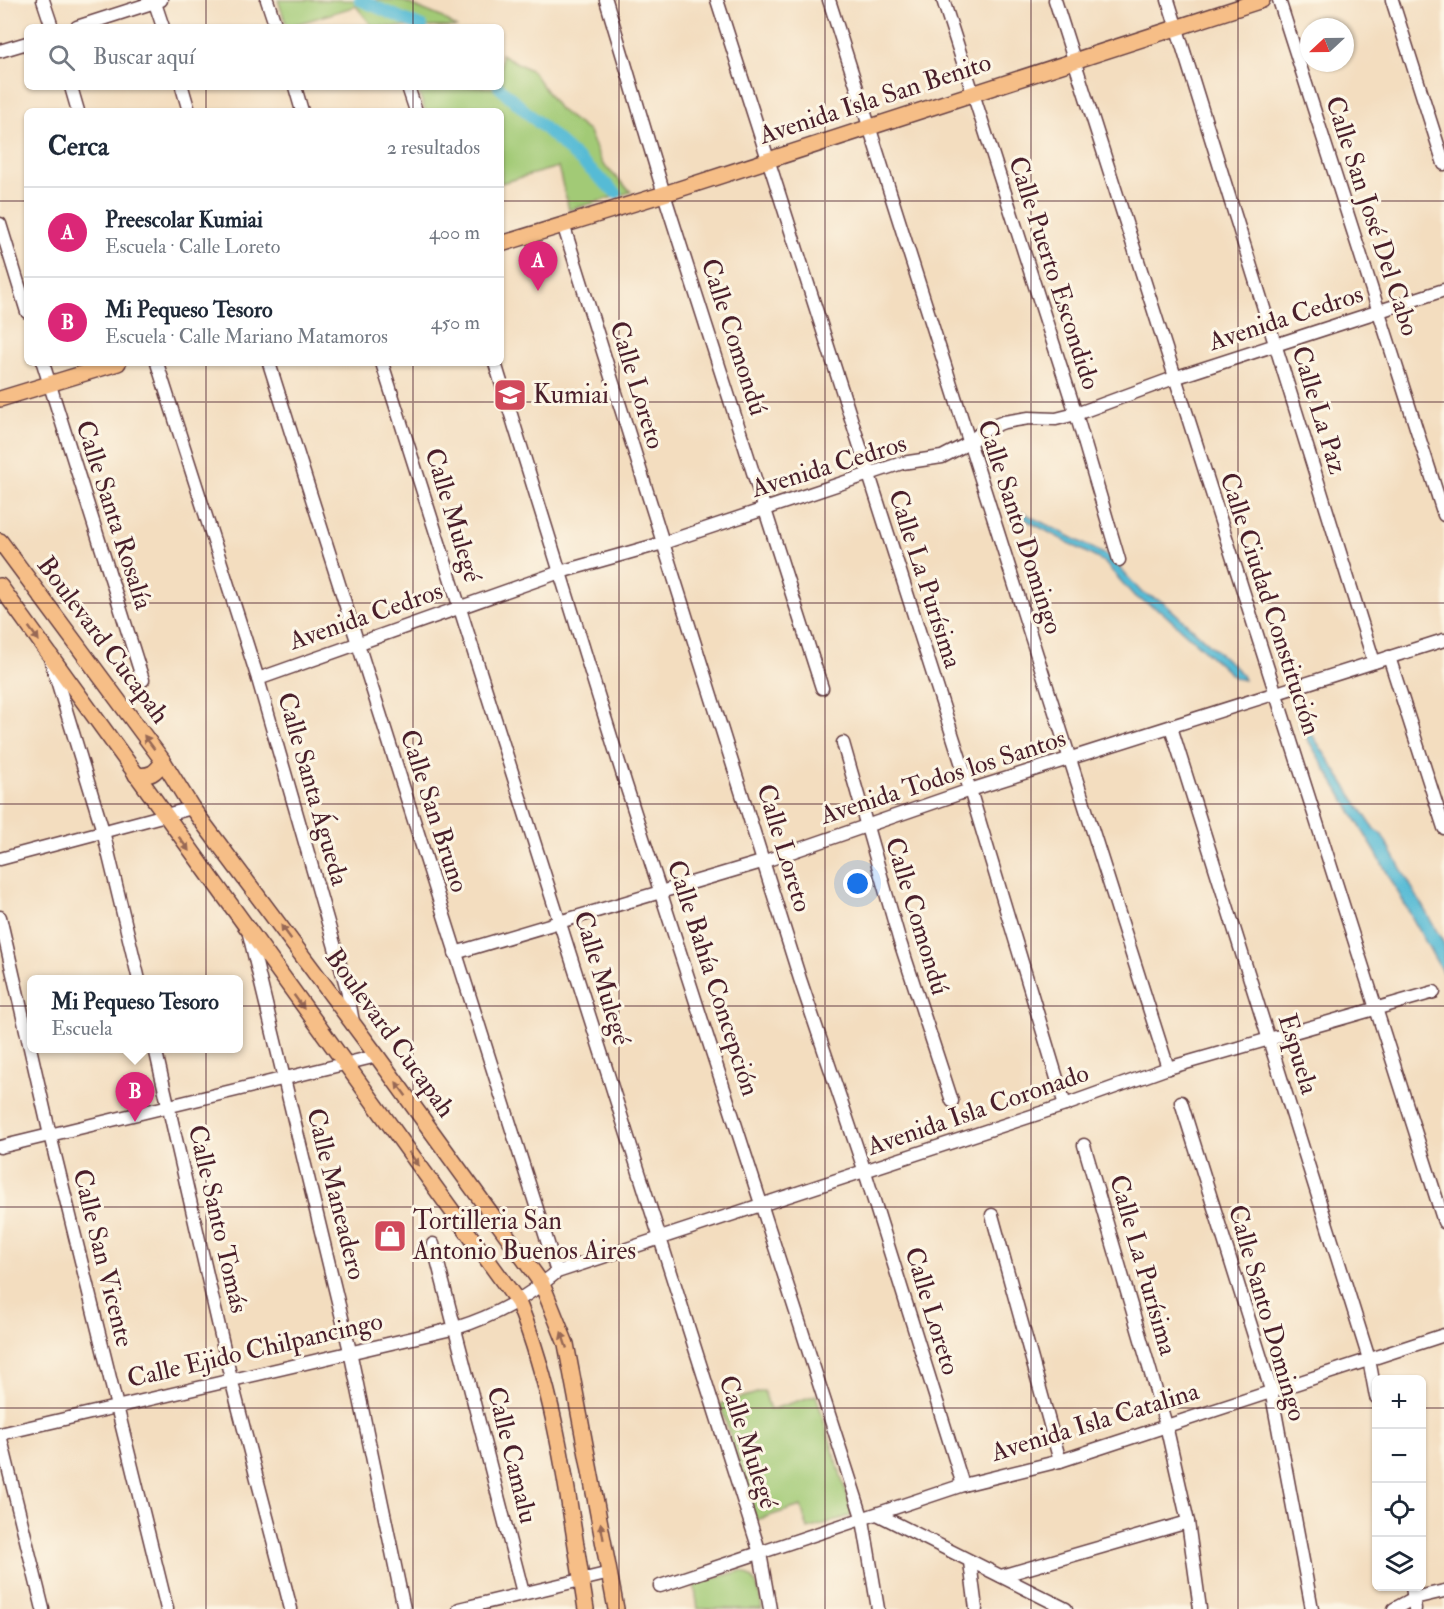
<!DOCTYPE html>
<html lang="es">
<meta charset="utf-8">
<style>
:root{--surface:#fff;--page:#f6f6f7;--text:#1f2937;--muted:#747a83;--line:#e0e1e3;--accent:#db2777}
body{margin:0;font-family:"IM FELL Double Pica",serif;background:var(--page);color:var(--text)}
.controls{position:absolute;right:18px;bottom:18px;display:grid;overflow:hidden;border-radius:9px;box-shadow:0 2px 4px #0004}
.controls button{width:54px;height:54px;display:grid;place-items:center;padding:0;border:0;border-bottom:2px solid var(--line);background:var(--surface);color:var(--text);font:30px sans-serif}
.compass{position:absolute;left:1300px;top:18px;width:54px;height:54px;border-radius:50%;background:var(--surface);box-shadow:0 2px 4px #0004;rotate:248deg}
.you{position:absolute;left:858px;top:884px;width:21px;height:21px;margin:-15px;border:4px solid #fff;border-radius:50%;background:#1a73e8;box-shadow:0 0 0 9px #1a73e833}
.badge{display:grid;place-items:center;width:39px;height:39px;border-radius:50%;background:var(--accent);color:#fff;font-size:20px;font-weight:700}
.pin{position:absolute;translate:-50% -50px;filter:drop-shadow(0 2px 3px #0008)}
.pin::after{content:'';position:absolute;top:32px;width:21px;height:18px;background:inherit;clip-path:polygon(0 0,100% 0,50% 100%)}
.popup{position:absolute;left:27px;top:975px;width:216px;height:78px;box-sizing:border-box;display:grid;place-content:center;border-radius:9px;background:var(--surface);filter:drop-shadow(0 2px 4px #0005);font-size:20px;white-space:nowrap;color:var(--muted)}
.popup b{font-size:22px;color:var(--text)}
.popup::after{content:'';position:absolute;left:50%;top:100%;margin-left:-12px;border:12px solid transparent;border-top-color:var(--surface)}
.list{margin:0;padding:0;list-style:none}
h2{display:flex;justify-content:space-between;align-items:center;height:78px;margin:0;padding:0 24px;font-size:26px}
h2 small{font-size:20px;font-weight:400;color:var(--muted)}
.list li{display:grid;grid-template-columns:39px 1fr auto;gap:18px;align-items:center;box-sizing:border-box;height:90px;padding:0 24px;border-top:2px solid var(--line)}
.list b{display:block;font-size:22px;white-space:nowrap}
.list p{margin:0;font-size:20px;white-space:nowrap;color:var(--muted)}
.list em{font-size:20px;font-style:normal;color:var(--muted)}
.icon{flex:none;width:33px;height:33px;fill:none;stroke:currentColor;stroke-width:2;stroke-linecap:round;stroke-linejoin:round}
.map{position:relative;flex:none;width:1444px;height:1609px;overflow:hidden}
.search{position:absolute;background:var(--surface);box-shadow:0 2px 4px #0004;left:24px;top:24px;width:480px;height:66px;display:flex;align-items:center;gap:15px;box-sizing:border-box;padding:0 21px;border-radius:9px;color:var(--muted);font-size:22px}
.panel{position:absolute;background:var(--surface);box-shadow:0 2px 4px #0004;left:24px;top:108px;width:480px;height:258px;border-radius:9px}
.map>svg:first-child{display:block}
.green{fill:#a2ca76;stroke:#767450;stroke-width:1.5}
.water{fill:#56bbd5;stroke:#506d80;stroke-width:1.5}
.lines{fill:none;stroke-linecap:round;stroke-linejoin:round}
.canal{stroke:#56bbd5;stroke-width:12}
.minor-casing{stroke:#633c41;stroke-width:15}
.major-casing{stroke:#633c41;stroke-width:18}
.minor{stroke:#fff;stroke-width:12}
.major{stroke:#f6be87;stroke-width:15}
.oneway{fill:#976754}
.grid{fill:none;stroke:#4a1f2b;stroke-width:1.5;stroke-opacity:0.55}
.labels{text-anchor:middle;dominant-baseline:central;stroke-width:6;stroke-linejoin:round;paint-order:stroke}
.street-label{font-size:26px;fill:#4a1f2b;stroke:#fcf5e5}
.poi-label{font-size:26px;fill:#4a1f2b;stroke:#fcf5e5;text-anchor:start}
</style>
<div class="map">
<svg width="1444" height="1609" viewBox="0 0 1444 1609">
<rect width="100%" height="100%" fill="#fcf5e5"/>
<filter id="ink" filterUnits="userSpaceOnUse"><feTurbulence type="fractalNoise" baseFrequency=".0167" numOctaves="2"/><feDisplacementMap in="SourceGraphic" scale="12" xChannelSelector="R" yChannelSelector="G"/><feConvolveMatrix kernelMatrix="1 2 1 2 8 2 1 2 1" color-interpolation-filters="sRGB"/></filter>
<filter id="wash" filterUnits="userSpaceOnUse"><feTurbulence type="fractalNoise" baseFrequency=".008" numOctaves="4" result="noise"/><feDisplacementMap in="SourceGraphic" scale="24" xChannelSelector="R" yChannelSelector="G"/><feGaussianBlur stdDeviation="1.35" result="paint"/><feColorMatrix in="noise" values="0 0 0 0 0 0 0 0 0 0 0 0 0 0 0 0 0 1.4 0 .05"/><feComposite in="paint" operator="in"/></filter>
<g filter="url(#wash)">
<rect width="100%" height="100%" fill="#f3ddbf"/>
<g class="green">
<path d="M278,0H400L441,17L456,27H373L356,6L287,27Z"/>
<path d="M501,54L532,71L559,109L589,132L602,163L631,192L569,210L558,167L501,183V111H425L417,87H501Z"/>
<path d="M764,1391L770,1410L816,1395L853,1515L808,1529L801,1506L756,1520L720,1404Z"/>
<path d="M741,1571C759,1578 759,1592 762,1609H698L694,1583Z"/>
</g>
<g class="water">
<path d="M1022,512L1110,557L1142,593L1163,602L1241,673L1244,680L1235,678L1161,611L1135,597L1104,562L1030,522L1024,518Z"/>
<path d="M1299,725L1309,730L1374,829L1382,835L1444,944V975L1375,851Z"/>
</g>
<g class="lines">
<g class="canal">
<path d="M360,0L422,27"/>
<path d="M499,87L616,193"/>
</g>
</g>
</g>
<g filter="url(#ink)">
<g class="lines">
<g class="minor-casing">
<g id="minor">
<path d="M43,0L52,27"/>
<path d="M154,0L163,27"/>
<path d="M267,0L276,27"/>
<path d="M606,0L664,194L822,688"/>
<path d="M717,0L970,790L1065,1105"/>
<path d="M829,0L1168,1068"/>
<path d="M943,0L1076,414L1119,560"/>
<path d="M1055,0L1444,1222"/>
<path d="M1168,0L1374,662"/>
<path d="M1279,0L1444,515"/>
<path d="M1392,0L1444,164"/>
<path d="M77,27L161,0"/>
<path d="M0,51L27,43"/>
<path d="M71,87L78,111"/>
<path d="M182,87L189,111"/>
<path d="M295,87L302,111"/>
<path d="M408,87L416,111"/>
<path d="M0,224L27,312"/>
<path d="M563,224L800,979L865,1172L963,1485"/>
<path d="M43,363L143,680"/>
<path d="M157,363L258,679L347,989L353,1022"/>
<path d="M269,363L557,1272"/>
<path d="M382,363L760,1553L770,1609"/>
<path d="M495,363L625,782L863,1520L878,1609"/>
<path d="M1389,657L1444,828"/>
<path d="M51,661L103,831L139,980"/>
<path d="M258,679L560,572L663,543L902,463L942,457L969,443L985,429L1004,422L1029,418L1056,419L1076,414L1174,378L1444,290"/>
<path d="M1171,727L1369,1359L1376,1397"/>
<path d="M843,743L900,942L952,1101"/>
<path d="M0,859L192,808"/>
<path d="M0,917L50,1135L167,1609"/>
<path d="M249,934L350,1351L404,1609"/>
<path d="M455,953L765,861L970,790L1444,640"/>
<path d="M155,1048L231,1379L291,1609"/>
<path d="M1181,1102L1271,1390L1312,1609"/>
<path d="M1084,1145L1166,1425L1188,1522L1200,1609"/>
<path d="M0,1147L377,1056"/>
<path d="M992,1215L1060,1461"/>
<path d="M433,1244L523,1593"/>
<path d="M0,1434L456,1328C497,1315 524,1299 557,1272L1065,1105L1168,1068L1434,992"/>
<path d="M0,1435L43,1609"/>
<path d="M879,1515L1066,1609"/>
<path d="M970,1562L976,1609"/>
<path d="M1001,1576L1188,1522"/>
<path d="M660,1586L963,1485L1060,1461L1444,1335"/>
<path d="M1412,1586L1415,1609"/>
<path d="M459,1609L610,1573"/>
<path d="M1394,1609L1414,1598L1444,1591"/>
</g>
</g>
<g class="major-casing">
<g id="major">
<path d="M501,244L664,194L1262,0"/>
<path d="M0,399L118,363"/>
<path d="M0,541L163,761L192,808L377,1056L542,1284L566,1344L616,1609"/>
<path d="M0,586L518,1302C558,1400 569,1506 586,1609"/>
<path d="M136,775C150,777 156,773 163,761"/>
</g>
</g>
<use href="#minor" class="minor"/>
<use href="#major" class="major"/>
</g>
<defs><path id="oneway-solid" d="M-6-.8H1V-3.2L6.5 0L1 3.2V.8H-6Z" transform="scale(1.5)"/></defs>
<g class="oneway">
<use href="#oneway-solid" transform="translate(34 634) rotate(54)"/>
<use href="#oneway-solid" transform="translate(149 742) rotate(-127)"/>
<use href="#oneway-solid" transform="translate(184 844) rotate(54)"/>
<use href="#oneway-solid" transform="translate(286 932) rotate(-126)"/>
<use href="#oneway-solid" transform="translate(299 1002) rotate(54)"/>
<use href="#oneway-solid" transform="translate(401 1089) rotate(-126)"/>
<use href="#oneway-solid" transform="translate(414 1159) rotate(54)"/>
<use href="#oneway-solid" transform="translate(564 1340) rotate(-109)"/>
<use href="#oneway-solid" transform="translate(602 1531) rotate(-100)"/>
</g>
</g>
<path class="grid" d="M206,0V27M413,0V27M619,0V1609M825,0V1609M1031,0V1609M1238,0V1609M206,87V111M413,87V111M0,201H27M501,201H1444M206,363V1609M413,363V1609M0,402H1444M0,603H1444M0,804H1444M0,1006H1444M0,1207H1444M0,1408H1376M1422,1408H1444"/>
<defs>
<g id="school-square" transform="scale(1.725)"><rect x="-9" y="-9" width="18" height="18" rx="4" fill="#d1495b" stroke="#fcf5e5"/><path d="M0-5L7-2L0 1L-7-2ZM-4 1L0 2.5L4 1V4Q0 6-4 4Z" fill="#fff"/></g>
<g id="shop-square" transform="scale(1.725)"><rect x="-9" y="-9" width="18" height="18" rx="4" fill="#d1495b" stroke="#fcf5e5"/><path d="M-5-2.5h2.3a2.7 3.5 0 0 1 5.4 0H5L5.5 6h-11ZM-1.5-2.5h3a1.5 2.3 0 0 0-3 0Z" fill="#fff"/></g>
</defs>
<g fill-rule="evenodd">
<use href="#school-square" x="510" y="395"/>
<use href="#shop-square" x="390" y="1236"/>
</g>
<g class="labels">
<g class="street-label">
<text transform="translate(875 99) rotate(-18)">Avenida Isla San Benito</text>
<text transform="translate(1372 216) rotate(72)">Calle San José Del Cabo</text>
<text transform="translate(1054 273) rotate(72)">Calle Puerto Escondido</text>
<text transform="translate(1286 318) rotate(-18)">Avenida Cedros</text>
<text transform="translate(734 337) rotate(72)">Calle Comondú</text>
<text transform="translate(637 385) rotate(73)">Calle Loreto</text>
<text transform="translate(1319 410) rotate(73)">Calle La Paz</text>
<text transform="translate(829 466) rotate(-17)">Avenida Cedros</text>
<text transform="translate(114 515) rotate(72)">Calle Santa Rosalía</text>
<text transform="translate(453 515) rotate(73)">Calle Mulegé</text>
<text transform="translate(1020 527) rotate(72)">Calle Santo Domingo</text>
<text transform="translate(925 579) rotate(72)">Calle La Purísima</text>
<text transform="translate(1270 604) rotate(72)">Calle Ciudad Constitución</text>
<text transform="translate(366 616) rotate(-19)">Avenida Cedros</text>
<text transform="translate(103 640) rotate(53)">Boulevard Cucapah</text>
<text transform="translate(943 777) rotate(-18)">Avenida Todos los Santos</text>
<text transform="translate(313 789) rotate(74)">Calle Santa Águeda</text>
<text transform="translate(434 811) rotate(72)">Calle San Bruno</text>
<text transform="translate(784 848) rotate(73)">Calle Loreto</text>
<text transform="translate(917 916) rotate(73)">Calle Comondú</text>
<text transform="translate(602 978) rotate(73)">Calle Mulegé</text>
<text transform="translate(713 978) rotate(72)">Calle Bahía Concepción</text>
<text transform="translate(390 1033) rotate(54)">Boulevard Cucapah</text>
<text transform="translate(1298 1054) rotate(73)">Espuela</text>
<text transform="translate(978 1110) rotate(-19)">Avenida Isla Coronado</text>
<text transform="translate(336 1194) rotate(76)">Calle Maneadero</text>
<text transform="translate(218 1219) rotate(77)">Calle Santo Tomás</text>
<text transform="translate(103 1258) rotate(76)">Calle San Vicente</text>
<text transform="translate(1143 1265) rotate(74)">Calle La Purísima</text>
<text transform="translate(932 1311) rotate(73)">Calle Loreto</text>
<text transform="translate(1267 1313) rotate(74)">Calle Santo Domingo</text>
<text transform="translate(255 1350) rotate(-13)">Calle Ejido Chilpancingo</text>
<text transform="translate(1095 1422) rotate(-17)">Avenida Isla Catalina</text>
<text transform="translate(748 1442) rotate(72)">Calle Mulegé</text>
<text transform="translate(512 1455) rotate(76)">Calle Camalu</text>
</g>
<g class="poi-label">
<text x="533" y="395">Kumiai</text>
<text x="413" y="1221">Tortilleria San<tspan x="413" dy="30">Antonio Buenos Aires</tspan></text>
</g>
</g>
</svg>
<div class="controls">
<button>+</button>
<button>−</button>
<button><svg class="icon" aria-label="locate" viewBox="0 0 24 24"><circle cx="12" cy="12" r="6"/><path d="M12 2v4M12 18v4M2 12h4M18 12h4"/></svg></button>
<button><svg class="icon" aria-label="layers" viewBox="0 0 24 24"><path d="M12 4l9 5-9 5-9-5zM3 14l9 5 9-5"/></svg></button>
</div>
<svg class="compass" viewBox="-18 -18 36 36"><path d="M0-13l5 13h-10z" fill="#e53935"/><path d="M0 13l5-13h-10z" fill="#747a83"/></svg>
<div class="you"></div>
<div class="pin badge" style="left:538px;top:291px">A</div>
<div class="pin badge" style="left:135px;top:1122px">B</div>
<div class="popup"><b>Mi Pequeso Tesoro</b>Escuela</div>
<div class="search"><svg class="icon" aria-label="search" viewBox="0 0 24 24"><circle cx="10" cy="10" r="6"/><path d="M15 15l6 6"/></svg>Buscar aquí</div>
<section class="panel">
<h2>Cerca<small>2 resultados</small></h2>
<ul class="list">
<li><span class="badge">A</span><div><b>Preescolar Kumiai</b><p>Escuela · Calle Loreto</p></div><em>400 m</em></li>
<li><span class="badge">B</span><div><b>Mi Pequeso Tesoro</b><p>Escuela · Calle Mariano Matamoros</p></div><em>450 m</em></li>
</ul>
</section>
</div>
